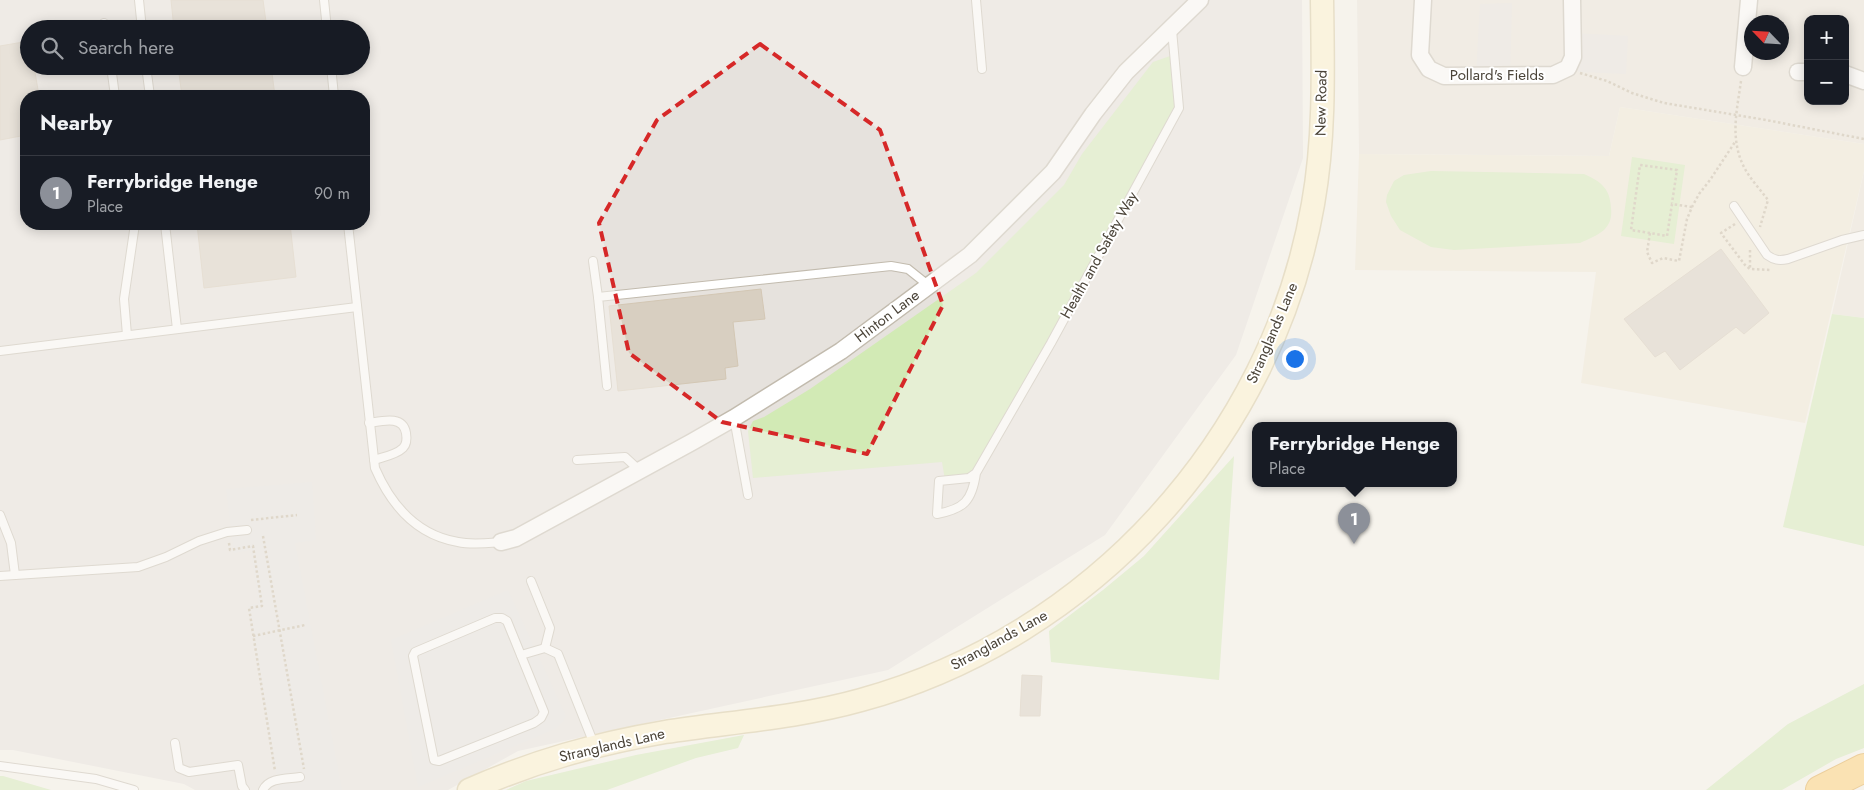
<!DOCTYPE html>
<meta charset="utf-8">
<style>
:root{--surface:#171b24;--page:#242831;--text:#f1f3f6;--muted:#9ea1a6;--line:#363941;--accent:#8c9099}
body{margin:0;font-family:Jost,sans-serif;background:var(--page);color:var(--text)}
.controls{position:absolute;right:15px;top:15px;display:grid;overflow:hidden;border-radius:10px;box-shadow:0 2px 12px #0003}
.controls button{width:45px;height:45px;display:grid;place-items:center;padding:0;border:0;border-bottom:1px solid var(--line);background:var(--surface);color:var(--text);font:25px sans-serif}
.compass{position:absolute;left:1744px;top:15px;width:45px;height:45px;border-radius:50%;background:var(--surface);box-shadow:0 2px 12px #0003;rotate:295deg}
.you{position:absolute;left:1294px;top:358px;width:18px;height:18px;margin:-12px;border:4px solid #fff;border-radius:50%;background:#1a73e8;box-shadow:0 0 0 8px #1a73e833}
.badge{display:grid;place-items:center;width:32px;height:32px;border-radius:50%;background:var(--accent);color:#fff;font-size:16px;font-weight:700}
.pin{position:absolute;translate:-50% -41px;filter:drop-shadow(0 1px 2px #0008)}
.pin::after{content:'';position:absolute;top:26px;width:18px;height:15px;background:inherit;clip-path:polygon(0 0,100% 0,50% 100%)}
.popup{position:absolute;left:1252px;top:422px;width:205px;height:65px;box-sizing:border-box;display:grid;place-content:center;border-radius:10px;background:var(--surface);filter:drop-shadow(0 1px 4px #0005);font-size:16px;white-space:nowrap;color:var(--muted)}
.popup b{font-size:19px;color:var(--text)}
.popup::after{content:'';position:absolute;left:50%;top:100%;margin-left:-10px;border:10px solid transparent;border-top-color:var(--surface)}
.list{margin:0;padding:0;list-style:none}
h2{display:flex;justify-content:space-between;align-items:center;height:65px;margin:0;padding:0 20px;font-size:21px}
h2 small{font-size:16px;font-weight:400;color:var(--muted)}
.list li{display:grid;grid-template-columns:32px 1fr auto;gap:15px;align-items:center;box-sizing:border-box;height:75px;padding:0 20px;border-top:1px solid var(--line)}
.list b{display:block;font-size:19px;white-space:nowrap}
.list p{margin:0;font-size:16px;white-space:nowrap;color:var(--muted)}
.list em{font-size:16px;font-style:normal;color:var(--muted)}
.icon{flex:none;width:28px;height:28px;fill:none;stroke:currentColor;stroke-width:2;stroke-linecap:round;stroke-linejoin:round}
.map{position:relative;flex:none;width:1864px;height:790px;overflow:hidden}
.search{position:absolute;background:var(--surface);box-shadow:0 2px 12px #0003;left:20px;top:20px;width:350px;height:55px;display:flex;align-items:center;gap:12px;box-sizing:border-box;padding:0 18px;border-radius:28px;color:var(--muted);font-size:19px}
.panel{position:absolute;background:var(--surface);box-shadow:0 2px 12px #0003;left:20px;top:90px;width:350px;height:140px;border-radius:20px}
.map>svg:first-child{display:block}
.residential{fill:#eae5da;fill-rule:evenodd}
.industrial{fill:#e6e2dd;fill-rule:evenodd}
.education{fill:#efe8d6}
.green{fill:#d2eab5}
.parking{fill:#e5e3e0}
.building{fill:#d8cfc1;stroke:#d3c7b4}
.lines{fill:none;stroke-linecap:round;stroke-linejoin:round}
.service-casing{stroke:#c2bbae;stroke-width:10}
.minor-casing{stroke:#c2bbae;stroke-width:19}
.secondary-casing{stroke:#d6c79b;stroke-width:25}
.motorway-casing{stroke:#e0a43c;stroke-width:30}
.path{stroke:#c4b79f;stroke-width:2.5;stroke-dasharray:2.5 2.5;stroke-linecap:butt}
.service{stroke:#fff;stroke-width:8}
.minor{stroke:#fff;stroke-width:16}
.secondary{stroke:#fff3cd;stroke-width:22}
.motorway{stroke:#ffcf6e;stroke-width:28}
.marked{fill:none;stroke:#d62828;stroke-width:4;stroke-dasharray:10 6;stroke-linejoin:round}
.labels{text-anchor:middle;dominant-baseline:central;stroke-width:4;stroke-linejoin:round;paint-order:stroke}
.street-label{font-size:15px;fill:#4b4439;stroke:#fff}
</style>
<div class="map">
<svg width="1864" height="790" viewBox="0 0 1864 790">
<rect width="100%" height="100%" fill="#f6f3ec"/>
<g class="residential">
<path d="M1357,0H1864V144L1620,107L1609,156L1359,154ZM1808,19H1845V101H1808ZM1752,22H1782V52H1752Z"/>
<path d="M1864,171V318L1832,314Z"/>
</g>
<g class="industrial">
<path d="M0,0H1302L1303,158L1236,355L1105,535L888,670L518,751L448,790H195L184,784L13,750H0ZM29,29H361V66H29ZM26,96H364V224H26Z"/>
<path d="M1512,3L1510,76H1476L1480,4Z"/>
<path d="M1573,33L1628,36L1626,74L1578,72L1573,57Z"/>
</g>
<path class="education" d="M1620,107L1864,144V171L1805,423L1581,383L1596,272L1355,270L1359,154L1609,156Z"/>
<g class="green">
<path d="M1173,55L1179,108L976,473L945,480L942,462L753,478L748,431L753,421L764,417L810,389L976,273L1064,185L1082,154L1153,62Z"/>
<path d="M1632,157L1685,165L1674,244L1621,236Z"/>
<path d="M1431,171L1584,174C1602,182 1610,189 1611,208C1612,217 1610,224 1604,230C1597,236 1588,239 1580,243L1454,250L1431,247L1400,230L1391,216L1386,202L1387,195L1394,181L1404,175Z"/>
<path d="M1832,314L1864,318V546L1783,527Z"/>
<path d="M1234,456L1219,680L1051,662L1049,631L1103,590L1144,556Z"/>
<path d="M1864,684V748L1836,759L1782,790H1706L1788,724Z"/>
<path d="M744,735L738,748L696,758L607,790H506L526,781L636,755Z"/>
<path d="M0,776H3L51,790H0Z"/>
</g>
<g class="parking">
<path d="M312,482L316,540L295,543L342,790H279L248,605L259,604L251,550L234,553L226,489Z"/>
<path d="M508,590L566,716L562,723L557,728L418,787L391,640Z"/>
</g>
<g class="building">
<path d="M171,0H263L267,29H174Z"/>
<path d="M29,41V66H34L39,96H26V135L0,140V46Z"/>
<path d="M178,66H271L275,96H182Z"/>
<path d="M197,224H290L296,277L204,288Z"/>
<path d="M1721,249L1769,313L1744,334L1736,327L1680,370L1665,351L1655,357L1624,319Z"/>
<path d="M761,289L765,319L733,322L738,366L725,368L726,379L618,391L609,306Z"/>
<path d="M1022,675L1042,676L1040,716H1020Z"/>
</g>
<g class="lines">
<g class="service-casing">
<g id="service">
<path d="M139,0L142,29"/>
<path d="M324,0L327,29"/>
<path d="M976,0L982,69"/>
<path d="M104,23L105,29"/>
<path d="M111,66L115,96"/>
<path d="M146,66L150,96"/>
<path d="M331,66L334,96"/>
<path d="M1734,206L1767,255C1774,260 1779,261 1788,259L1842,240L1864,235"/>
<path d="M165,224L177,329"/>
<path d="M348,224L375,468C391,505 416,535 458,542C472,545 488,543 501,542"/>
<path d="M593,261L598,297"/>
<path d="M127,335L124,299L135,224"/>
<path d="M0,351L357,307"/>
<path d="M607,386L598,297L891,266L908,269L928,285"/>
<path d="M734,418L748,495"/>
<path d="M369,423C382,421 403,415 406,433C407,439 407,444 403,448C396,455 383,457 374,460"/>
<path d="M577,460L625,457L639,470"/>
<path d="M976,473L969,478L939,481L937,514C964,509 972,501 976,473L1051,343L1179,108L1172,30"/>
<path d="M0,515L11,543L15,575"/>
<path d="M0,576L138,567L166,557L199,541L227,532L247,530"/>
<path d="M531,581L550,628L545,648"/>
<path d="M495,618H502L507,621L544,712L541,718L534,723L439,761L434,760L413,656L415,652Z"/>
<path d="M521,655L545,648L558,654L594,744"/>
<path d="M175,743L179,768L189,772L238,765L242,786L245,790"/>
<path d="M0,766L96,779L134,790"/>
<path d="M263,790C269,777 288,779 300,777"/>
</g>
</g>
<g class="minor-casing">
<g id="minor">
<path d="M1423,0L1420,55L1429,69L1444,76L1553,75L1568,68L1573,57L1572,0"/>
<path d="M1743,67L1749,0"/>
<path d="M1798,72H1808"/>
<path d="M1845,74L1864,81"/>
<path d="M501,542L516,538L692,442L734,418L841,351L970,255L1053,172L1093,114L1126,72L1200,0"/>
</g>
</g>
<g class="secondary-casing">
<path id="secondary" d="M469,790C535,761 595,744 665,732C730,722 797,718 861,700C1091,637 1272,440 1313,204C1325,137 1323,69 1322,0"/>
</g>
<g class="motorway-casing">
<path id="motorway" d="M1820,790L1864,768"/>
</g>
<g class="path">
<path d="M1580,73L1607,81L1632,93L1664,103L1766,120L1864,139"/>
<path d="M1741,81C1737,110 1730,137 1743,165C1749,178 1760,189 1768,200L1760,227"/>
<path d="M1692,207L1672,204L1667,236L1650,233L1647,252L1652,263L1663,258L1679,261L1687,219L1692,207L1699,194L1710,180L1735,142"/>
<path d="M1735,224L1721,233L1745,265L1750,269L1771,270"/>
<path d="M1650,233L1631,230L1640,165L1677,170L1672,203"/>
<path d="M1750,250V269"/>
<path d="M251,520L297,515"/>
<path d="M263,536L304,769"/>
<path d="M229,543L230,550L253,546L262,606L249,608L275,771"/>
<path d="M253,636L305,625"/>
</g>
<use href="#service" class="service"/>
<use href="#minor" class="minor"/>
<use href="#secondary" class="secondary"/>
<use href="#motorway" class="motorway"/>
</g>
<path d="M0 0H1864V790H0ZM760,44L880,130L943,305L867,454L722,422L629,353L599,223L657,120Z" fill="#f6f3ec" fill-opacity=".55" fill-rule="evenodd"/>
<path class="marked" d="M760,44L880,130L943,305L867,454L722,422L629,353L599,223L657,120Z"/>
<g class="labels">
<g class="street-label">
<text x="1497" y="75">Pollard's Fields</text>
<text transform="translate(1321 103) rotate(-89)">New Road</text>
<text transform="translate(1099 255) rotate(-61)">Health and Safety Way</text>
<text transform="translate(887 316) rotate(-37)">Hinton Lane</text>
<text transform="translate(1272 333) rotate(-67)">Stranglands Lane</text>
<text transform="translate(999 640) rotate(-29)">Stranglands Lane</text>
<text transform="translate(612 745) rotate(-13)">Stranglands Lane</text>
</g>
</g>
</svg>
<div class="controls">
<button>+</button>
<button>−</button>
</div>
<svg class="compass" viewBox="-18 -18 36 36"><path d="M0-13l5 13h-10z" fill="#e53935"/><path d="M0 13l5-13h-10z" fill="#9ea1a6"/></svg>
<div class="you"></div>
<div class="pin badge" style="left:1354px;top:544px">1</div>
<div class="popup"><b>Ferrybridge Henge</b>Place</div>
<div class="search"><svg class="icon" aria-label="search" viewBox="0 0 24 24"><circle cx="10" cy="10" r="6"/><path d="M15 15l6 6"/></svg>Search here</div>
<section class="panel">
<h2>Nearby<small></small></h2>
<ul class="list">
<li><span class="badge">1</span><div><b>Ferrybridge Henge</b><p>Place</p></div><em>90 m</em></li>
</ul>
</section>
</div>
